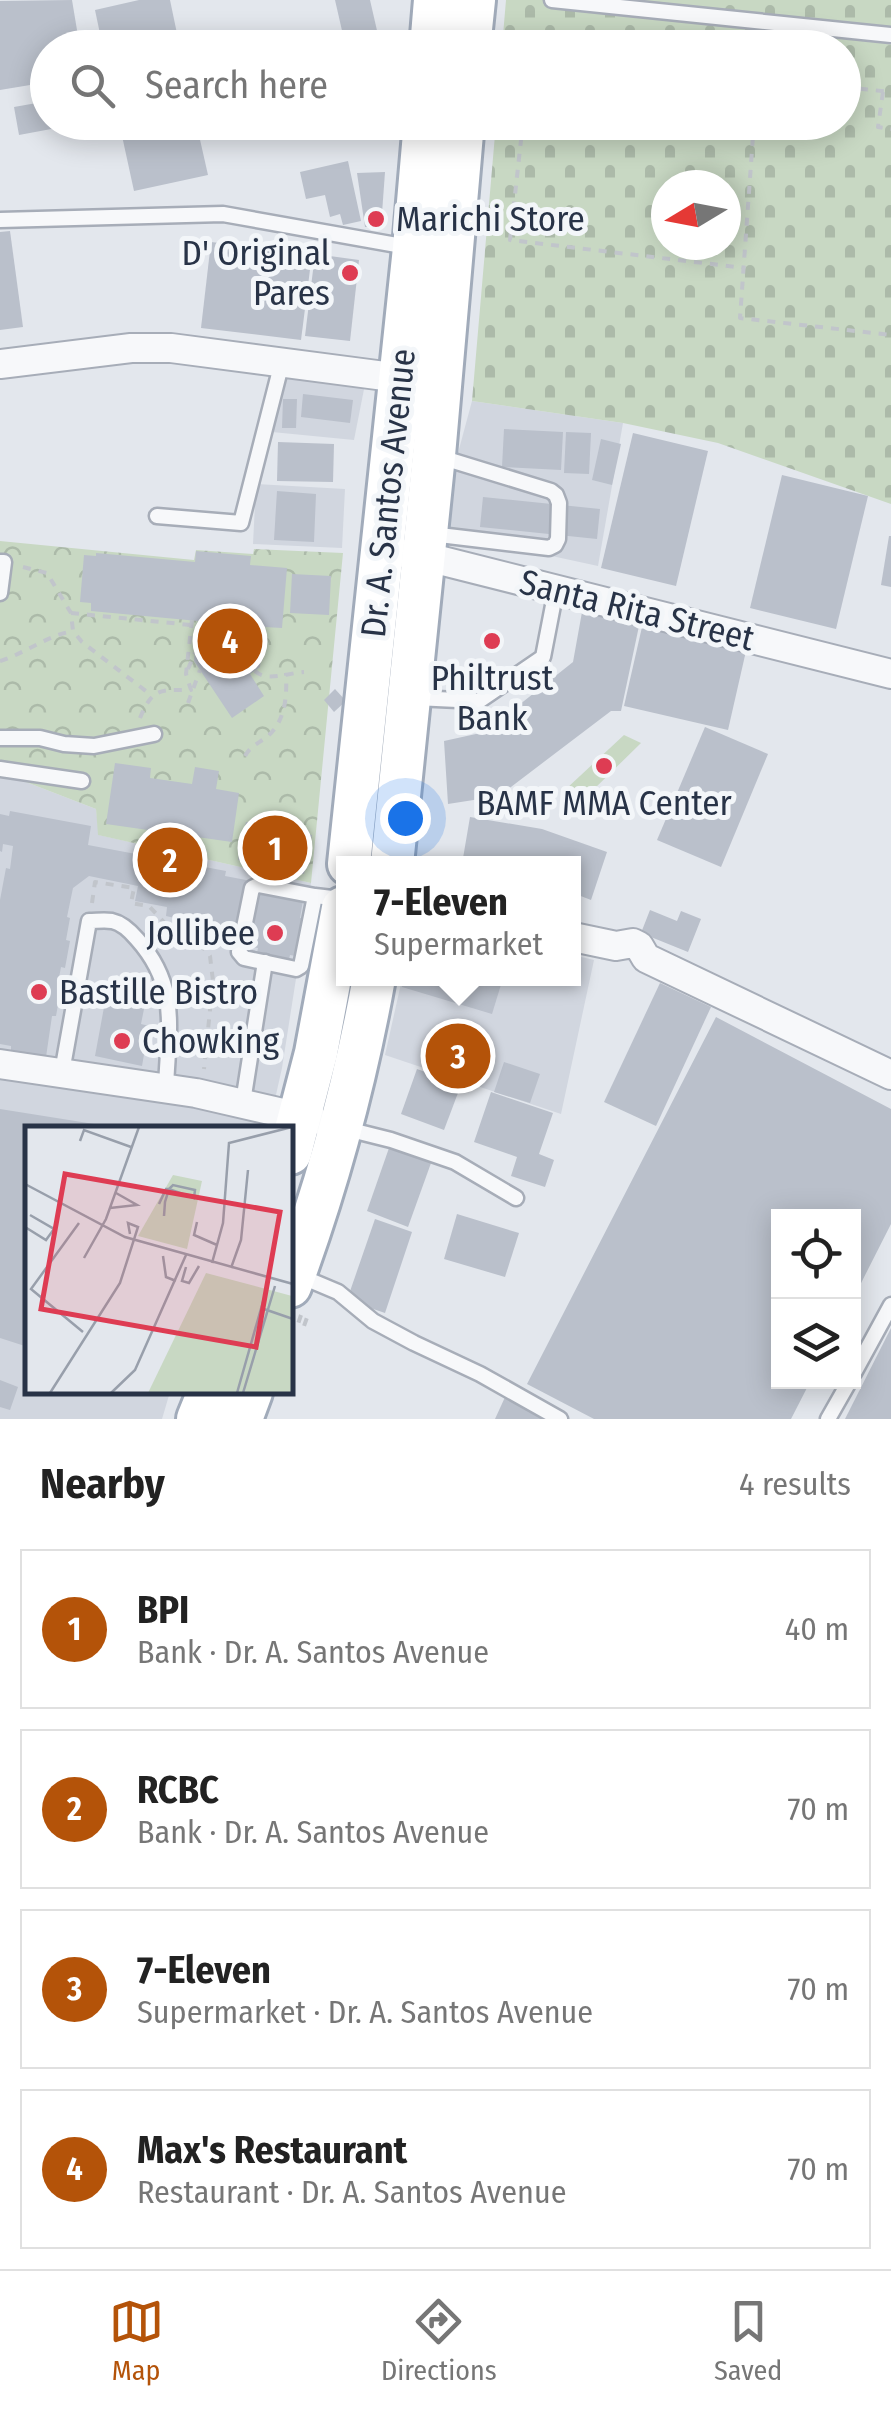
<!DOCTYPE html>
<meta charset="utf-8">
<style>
:root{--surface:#fff;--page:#f2f2f2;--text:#222;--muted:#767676;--line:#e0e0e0;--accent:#b45309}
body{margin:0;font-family:"Fira Sans Condensed",sans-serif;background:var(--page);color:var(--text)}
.controls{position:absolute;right:30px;bottom:30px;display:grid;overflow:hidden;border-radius:0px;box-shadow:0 5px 25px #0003}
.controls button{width:90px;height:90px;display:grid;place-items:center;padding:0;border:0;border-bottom:2px solid var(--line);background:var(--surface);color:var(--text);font:50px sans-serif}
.compass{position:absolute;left:651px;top:170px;width:90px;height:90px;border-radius:50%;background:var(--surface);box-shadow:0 5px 25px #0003;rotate:260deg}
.you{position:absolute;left:405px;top:818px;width:35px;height:35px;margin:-25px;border:8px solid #fff;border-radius:50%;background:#1a73e8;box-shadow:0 0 0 15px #1a73e833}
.badge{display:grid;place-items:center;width:65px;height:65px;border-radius:50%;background:var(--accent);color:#fff;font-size:32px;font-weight:700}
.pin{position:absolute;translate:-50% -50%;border:5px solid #fff;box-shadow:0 2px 10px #0006}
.popup{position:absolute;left:336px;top:856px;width:245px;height:130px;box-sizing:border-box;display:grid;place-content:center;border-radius:0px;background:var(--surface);filter:drop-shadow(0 2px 8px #0005);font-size:32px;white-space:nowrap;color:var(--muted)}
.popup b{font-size:38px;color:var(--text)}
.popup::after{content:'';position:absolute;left:50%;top:100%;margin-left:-20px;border:20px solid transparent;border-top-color:var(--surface)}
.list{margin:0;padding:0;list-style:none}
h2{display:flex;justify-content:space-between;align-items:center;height:130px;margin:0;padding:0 40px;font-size:42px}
h2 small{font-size:32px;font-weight:400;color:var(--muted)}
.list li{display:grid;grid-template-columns:65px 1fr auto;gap:30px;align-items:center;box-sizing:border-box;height:160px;margin:0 20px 20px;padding:0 20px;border:2px solid var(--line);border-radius:0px}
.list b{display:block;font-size:38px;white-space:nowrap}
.list p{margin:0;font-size:32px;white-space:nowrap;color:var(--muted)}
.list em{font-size:32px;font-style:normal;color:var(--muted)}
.icon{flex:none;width:55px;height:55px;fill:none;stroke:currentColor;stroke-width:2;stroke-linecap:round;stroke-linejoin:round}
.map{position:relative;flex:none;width:891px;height:1419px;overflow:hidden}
.search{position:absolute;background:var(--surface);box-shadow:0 5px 25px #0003;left:30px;right:30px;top:30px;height:110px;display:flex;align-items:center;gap:25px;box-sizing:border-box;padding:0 35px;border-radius:55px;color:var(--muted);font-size:38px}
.sheet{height:850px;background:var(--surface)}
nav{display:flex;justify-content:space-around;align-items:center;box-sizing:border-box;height:140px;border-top:2px solid var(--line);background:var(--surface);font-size:28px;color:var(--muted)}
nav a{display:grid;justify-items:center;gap:5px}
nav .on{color:var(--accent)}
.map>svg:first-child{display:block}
.built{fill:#d1d6df}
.green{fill:#c8d8c3}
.forest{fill:url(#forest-crowns)}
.cemetery{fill:url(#cemetery-stones);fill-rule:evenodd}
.building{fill:#bac0cb}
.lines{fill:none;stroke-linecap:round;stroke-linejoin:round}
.lane-casing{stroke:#a7adb8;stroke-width:19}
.street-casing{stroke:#a7adb8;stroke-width:32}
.primary-casing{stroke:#a1abba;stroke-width:48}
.path{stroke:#c1c5cb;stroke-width:4;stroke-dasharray:8 8;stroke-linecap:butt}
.lane{stroke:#f7f8fa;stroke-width:14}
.street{stroke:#f7f8fa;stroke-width:28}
.primary{stroke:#fff;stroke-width:42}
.poi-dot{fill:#de3c53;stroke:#f3f6f9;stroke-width:4}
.labels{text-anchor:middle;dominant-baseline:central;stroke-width:10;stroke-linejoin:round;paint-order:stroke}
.poi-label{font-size:35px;fill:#283347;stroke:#f3f6f9;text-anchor:start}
.street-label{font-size:35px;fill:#283347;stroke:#f3f6f9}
.inset-road{fill:none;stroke:#989fab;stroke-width:2.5}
.view{fill:#de3c53;fill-opacity:0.15;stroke:#de3c53;stroke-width:5}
.inset-edge{fill:none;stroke:#283347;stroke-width:5}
</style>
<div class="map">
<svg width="891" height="1419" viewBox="0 0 891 1419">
<defs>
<pattern id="forest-crowns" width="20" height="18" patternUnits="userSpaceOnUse" patternTransform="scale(2.5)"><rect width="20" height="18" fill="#c8d8c3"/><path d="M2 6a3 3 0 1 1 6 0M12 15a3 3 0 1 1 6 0" fill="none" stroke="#acbaa9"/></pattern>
<pattern id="cemetery-stones" width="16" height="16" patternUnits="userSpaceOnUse" patternTransform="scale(2.5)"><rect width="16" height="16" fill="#c8d8c3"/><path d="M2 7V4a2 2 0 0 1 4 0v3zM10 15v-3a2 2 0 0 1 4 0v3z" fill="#acbaa9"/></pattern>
</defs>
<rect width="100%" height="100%" fill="#e3e7ed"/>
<g class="built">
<path d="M282,369L366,379L354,440L272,432Z"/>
<path d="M472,401L623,423L598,566L437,531Z"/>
<path d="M256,484L345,489L342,548L253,544Z"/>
<path d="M0,772L96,809L99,835L311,883L282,1068L271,1117L266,1124L255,1129H28V1392H170L162,1419H0Z"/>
<path d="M573,955L594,960L561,1114L385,1055L402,979L573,978Z"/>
</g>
<path class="green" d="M624,735L641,743L591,792L599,803L589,813L566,789Z"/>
<path class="forest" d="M0,541L194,560L196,550L253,554L254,549L343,553L311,883L98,835L96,809L0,772Z"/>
<path class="cemetery" d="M506,0H891V504L718,443L623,423L472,401L496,123L844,122V48L502,47ZM666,185H726V245H666Z"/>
<g class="building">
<path d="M72,0L80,48H48V82L0,90V1Z"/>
<path d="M139,0H170L180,48H103L95,10Z"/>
<path d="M335,0H370L381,48H346Z"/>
<path d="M606,32L754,45V48H605Z"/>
<path d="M48,101V122H78V124L19,135L14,107Z"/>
<path d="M119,122H196L208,175L134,191Z"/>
<path d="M348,161L361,221L343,225L340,214L330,217L325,195L306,199L300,172Z"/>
<path d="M385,172L381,227H365L357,173Z"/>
<path d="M10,231L23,327L0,330V232Z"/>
<path d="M211,242L312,254L301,340L201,328Z"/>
<path d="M315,254L359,260L350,341L305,336Z"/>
<path d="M303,394L353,400L350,423L301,417Z"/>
<path d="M283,399H297L296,428H282Z"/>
<path d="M504,429L563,432L561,470L502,467Z"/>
<path d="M566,432L591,433L589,474L564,473Z"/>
<path d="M633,433L708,451L676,586L601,568Z"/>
<path d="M601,439L621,444L612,485L592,480Z"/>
<path d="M278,442L334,444L333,482L277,481Z"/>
<path d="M782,475L868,496L836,629L750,608Z"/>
<path d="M277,491L316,494L314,542L274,540Z"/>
<path d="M483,497L600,509L597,539L480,527Z"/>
<path d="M889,536H891V587L881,585Z"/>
<path d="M196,551L251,556L250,565L287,568L282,628L264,627L260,667L250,674L264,696L232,718L194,661L198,621L91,611V603L80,602L84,555L96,556V553L195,562Z"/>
<path d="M292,574L331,576L329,615L290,613Z"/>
<path d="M582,612L639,626L621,711H611L499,796L448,804L444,741L485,732L573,662Z"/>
<path d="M642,627L746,651L728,730L624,706Z"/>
<path d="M335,689L346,701L334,712L324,700Z"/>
<path d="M705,727L768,754L721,867L657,840Z"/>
<path d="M115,763L151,768L150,778L192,784L195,767L219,771L216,789L239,793L232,842L106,824Z"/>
<path d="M10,811L91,826L88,845L226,871L225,876L246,880L235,939L178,928L179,919L166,916L167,907L135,901L138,886L89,876L73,888L67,917L70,918L66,940L70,941L65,968L61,967L57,988H61L56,1016H52L46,1057L11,1050V1046L0,1044V900L6,868L10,869L13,846L3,844L2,852L0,851V814L9,816Z"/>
<path d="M470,817L542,829L607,852L591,900L573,893V864H462Z"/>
<path d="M246,822L312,835L304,874L238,860Z"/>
<path d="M257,891L303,900L300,918H302V925L296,956L290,955L289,959L257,953L258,948L246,946Z"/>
<path d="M650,910L677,921L681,911L701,919L688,952L641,933Z"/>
<path d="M404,978H503L492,1014L402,987Z"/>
<path d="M660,983L711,1007L656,1126L604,1102Z"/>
<path d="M107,991L146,999L141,1024L149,1026L142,1066L95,1056Z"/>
<path d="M716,1017L891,1109V1224L854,1297V1216H778V1382H810L791,1419H594L527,1384Z"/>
<path d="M435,1027L494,1047L481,1086L422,1066Z"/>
<path d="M504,1062L540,1074L530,1103L494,1092Z"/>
<path d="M417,1069L461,1085L444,1130L401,1114Z"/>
<path d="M491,1092L553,1113L539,1154L554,1160L545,1187L511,1176L517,1157L474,1142Z"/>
<path d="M0,1109L113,1127V1129H28V1347L0,1338Z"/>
<path d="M389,1148L431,1163L408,1227L367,1211Z"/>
<path d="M457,1214L519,1233L505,1277L444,1259Z"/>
<path d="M375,1219L412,1232L385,1313L347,1300Z"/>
<path d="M891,1328V1419H845Z"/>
<path d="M0,1380L18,1387L10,1410L0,1407Z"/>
<path d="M506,1395L549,1419H495Z"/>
</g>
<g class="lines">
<g class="lane-casing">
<g id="lane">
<path d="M552,0L891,35"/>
<path d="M0,220L223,214L408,247"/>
<path d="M157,516L241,523L282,362"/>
<path d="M431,534L549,548L555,545L558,539L559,503L556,495L551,491L437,456"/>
<path d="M0,562H4L0,593"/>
<path d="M415,698L479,701L543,657L556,590"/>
<path d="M0,738H40L64,744L94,746L154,734"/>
<path d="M0,769L82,781"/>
<path d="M315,896L301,966L296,969L244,958L239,952L252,888L258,885L315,896L341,899"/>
<path d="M62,1072L89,921C96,921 105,920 112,921C122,923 131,932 137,939C180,987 168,1030 166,1088"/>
<path d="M243,1102L265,962"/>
<path d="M347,1129L391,1140L455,1162L516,1198"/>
<path d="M300,1276L338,1292L373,1321L414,1343L480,1374L560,1419"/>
<path d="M854,1373L891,1305"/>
<path d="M828,1419L849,1382"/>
</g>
</g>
<g class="street-casing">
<g id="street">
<path d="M0,364L131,348H171L400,378"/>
<path d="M407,554L423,556L891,674"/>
<path d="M573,937L616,946L633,943L639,946L646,958L891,1075"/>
<path d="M0,1064L196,1093L313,1120"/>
</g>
</g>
<g class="primary-casing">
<g id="primary">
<path d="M431,48L435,0"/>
<path d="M469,48L474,0"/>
<path d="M349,864L414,248L425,122"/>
<path d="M392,864L434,455L463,122"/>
<path d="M290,1153L316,1053L343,908"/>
<path d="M290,1286C327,1186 355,1083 374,978"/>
<path d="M198,1419L209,1392"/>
<path d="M241,1419L251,1392"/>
</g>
</g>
<g class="path">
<path d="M844,87L891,92"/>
<path d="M883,92L878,127L891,129"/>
<path d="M523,122L510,240L745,268"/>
<path d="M754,122L740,318L891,335"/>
<path d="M23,567L47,573L71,613L73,631L82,642L151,695"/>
<path d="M71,613L191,625"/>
<path d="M0,661C26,653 46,636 73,631"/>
<path d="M188,669L195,653"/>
<path d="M255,671C266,682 288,673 304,672"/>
<path d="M188,703L200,670"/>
<path d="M140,718C153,687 160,690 191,690L186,674L192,620"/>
<path d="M245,756C251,745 260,743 269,735C286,719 287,695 286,673"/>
<path d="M92,903L95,882L134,888L131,903L149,906L173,932L193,936L210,956L213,981L204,1069"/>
<path d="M97,987L146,996"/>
<path d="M301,1315L298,1324L304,1326L309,1312"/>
</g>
<use href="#lane" class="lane"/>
<use href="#street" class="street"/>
<use href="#primary" class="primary"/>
</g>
<g class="poi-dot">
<circle cx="376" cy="219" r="10"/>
<circle cx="350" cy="273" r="10"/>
<circle cx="492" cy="641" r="10"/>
<circle cx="604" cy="766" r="10"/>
<circle cx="275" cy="933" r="10"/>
<circle cx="39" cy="992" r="10"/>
<circle cx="122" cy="1041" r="10"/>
</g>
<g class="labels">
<g class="poi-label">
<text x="396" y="219">Marichi Store</text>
<text x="330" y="253" text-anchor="end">D' Original<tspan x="330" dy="40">Pares</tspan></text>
<text x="492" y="678" text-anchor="middle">Philtrust<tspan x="492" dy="40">Bank</tspan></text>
<text x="604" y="803" text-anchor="middle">BAMF MMA Center</text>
<text x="255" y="933" text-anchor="end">Jollibee</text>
<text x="59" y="992">Bastille Bistro</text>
<text x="142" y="1041">Chowking</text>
</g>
<g class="street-label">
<text transform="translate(388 493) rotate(-84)">Dr. A. Santos Avenue</text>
<text transform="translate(637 610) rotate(14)">Santa Rita Street</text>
</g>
</g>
<g transform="translate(25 1126)">
<rect width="268" height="268" fill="#e3e7ed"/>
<path d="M148,49L177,55L162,123L113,110Z" fill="#c8d8c3"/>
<path d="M181,147L267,170V267H123Z" fill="#c8d8c3"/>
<path class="inset-road" d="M55,15L59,4L106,21M0,58L100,111L268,158M134,78L141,63H144L169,72L170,64L148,59L144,63L140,76L139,90M85,82L112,79L91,67M172,96L169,109L192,119M54,97L6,163L58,206M0,101L21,114L29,103L5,89M138,130L141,151L151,155M59,132L81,93L114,1M187,137L198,97L204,17L267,1M161,141L157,155L164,157L174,140M206,142L216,114L223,44M239,183L268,193M25,267L95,157L113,101L103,97L105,108M86,267L110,244L161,129M212,267L243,158M218,267L250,160"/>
<path class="view" d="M40,48L255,86L231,221L16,183Z"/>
<rect width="268" height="268" class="inset-edge"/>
</g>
</svg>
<div class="controls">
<button><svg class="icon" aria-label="locate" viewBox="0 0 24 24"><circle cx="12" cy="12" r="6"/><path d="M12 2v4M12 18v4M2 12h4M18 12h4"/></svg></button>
<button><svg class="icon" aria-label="layers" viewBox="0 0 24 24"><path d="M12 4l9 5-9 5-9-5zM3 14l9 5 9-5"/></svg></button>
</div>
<svg class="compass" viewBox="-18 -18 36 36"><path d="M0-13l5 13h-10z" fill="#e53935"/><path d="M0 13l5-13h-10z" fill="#767676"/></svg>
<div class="you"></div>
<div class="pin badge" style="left:275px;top:848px">1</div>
<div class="pin badge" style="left:170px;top:860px">2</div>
<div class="pin badge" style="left:458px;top:1056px">3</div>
<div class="popup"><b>7-Eleven</b>Supermarket</div>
<div class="pin badge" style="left:230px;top:641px">4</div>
<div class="search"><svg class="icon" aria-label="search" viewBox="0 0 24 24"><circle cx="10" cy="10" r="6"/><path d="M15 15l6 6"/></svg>Search here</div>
</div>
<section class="sheet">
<h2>Nearby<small>4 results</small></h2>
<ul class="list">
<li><span class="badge">1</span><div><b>BPI</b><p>Bank · Dr. A. Santos Avenue</p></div><em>40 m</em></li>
<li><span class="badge">2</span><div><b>RCBC</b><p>Bank · Dr. A. Santos Avenue</p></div><em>70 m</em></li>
<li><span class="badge">3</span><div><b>7-Eleven</b><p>Supermarket · Dr. A. Santos Avenue</p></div><em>70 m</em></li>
<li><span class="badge">4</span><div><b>Max's Restaurant</b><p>Restaurant · Dr. A. Santos Avenue</p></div><em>70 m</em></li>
</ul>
</section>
<nav>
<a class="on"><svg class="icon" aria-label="map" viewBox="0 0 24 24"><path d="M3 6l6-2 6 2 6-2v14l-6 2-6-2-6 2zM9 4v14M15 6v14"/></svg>Map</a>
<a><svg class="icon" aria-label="directions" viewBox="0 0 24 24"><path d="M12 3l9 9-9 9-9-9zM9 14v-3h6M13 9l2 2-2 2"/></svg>Directions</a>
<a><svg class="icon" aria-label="saved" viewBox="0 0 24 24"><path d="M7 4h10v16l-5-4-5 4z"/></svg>Saved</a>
</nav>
